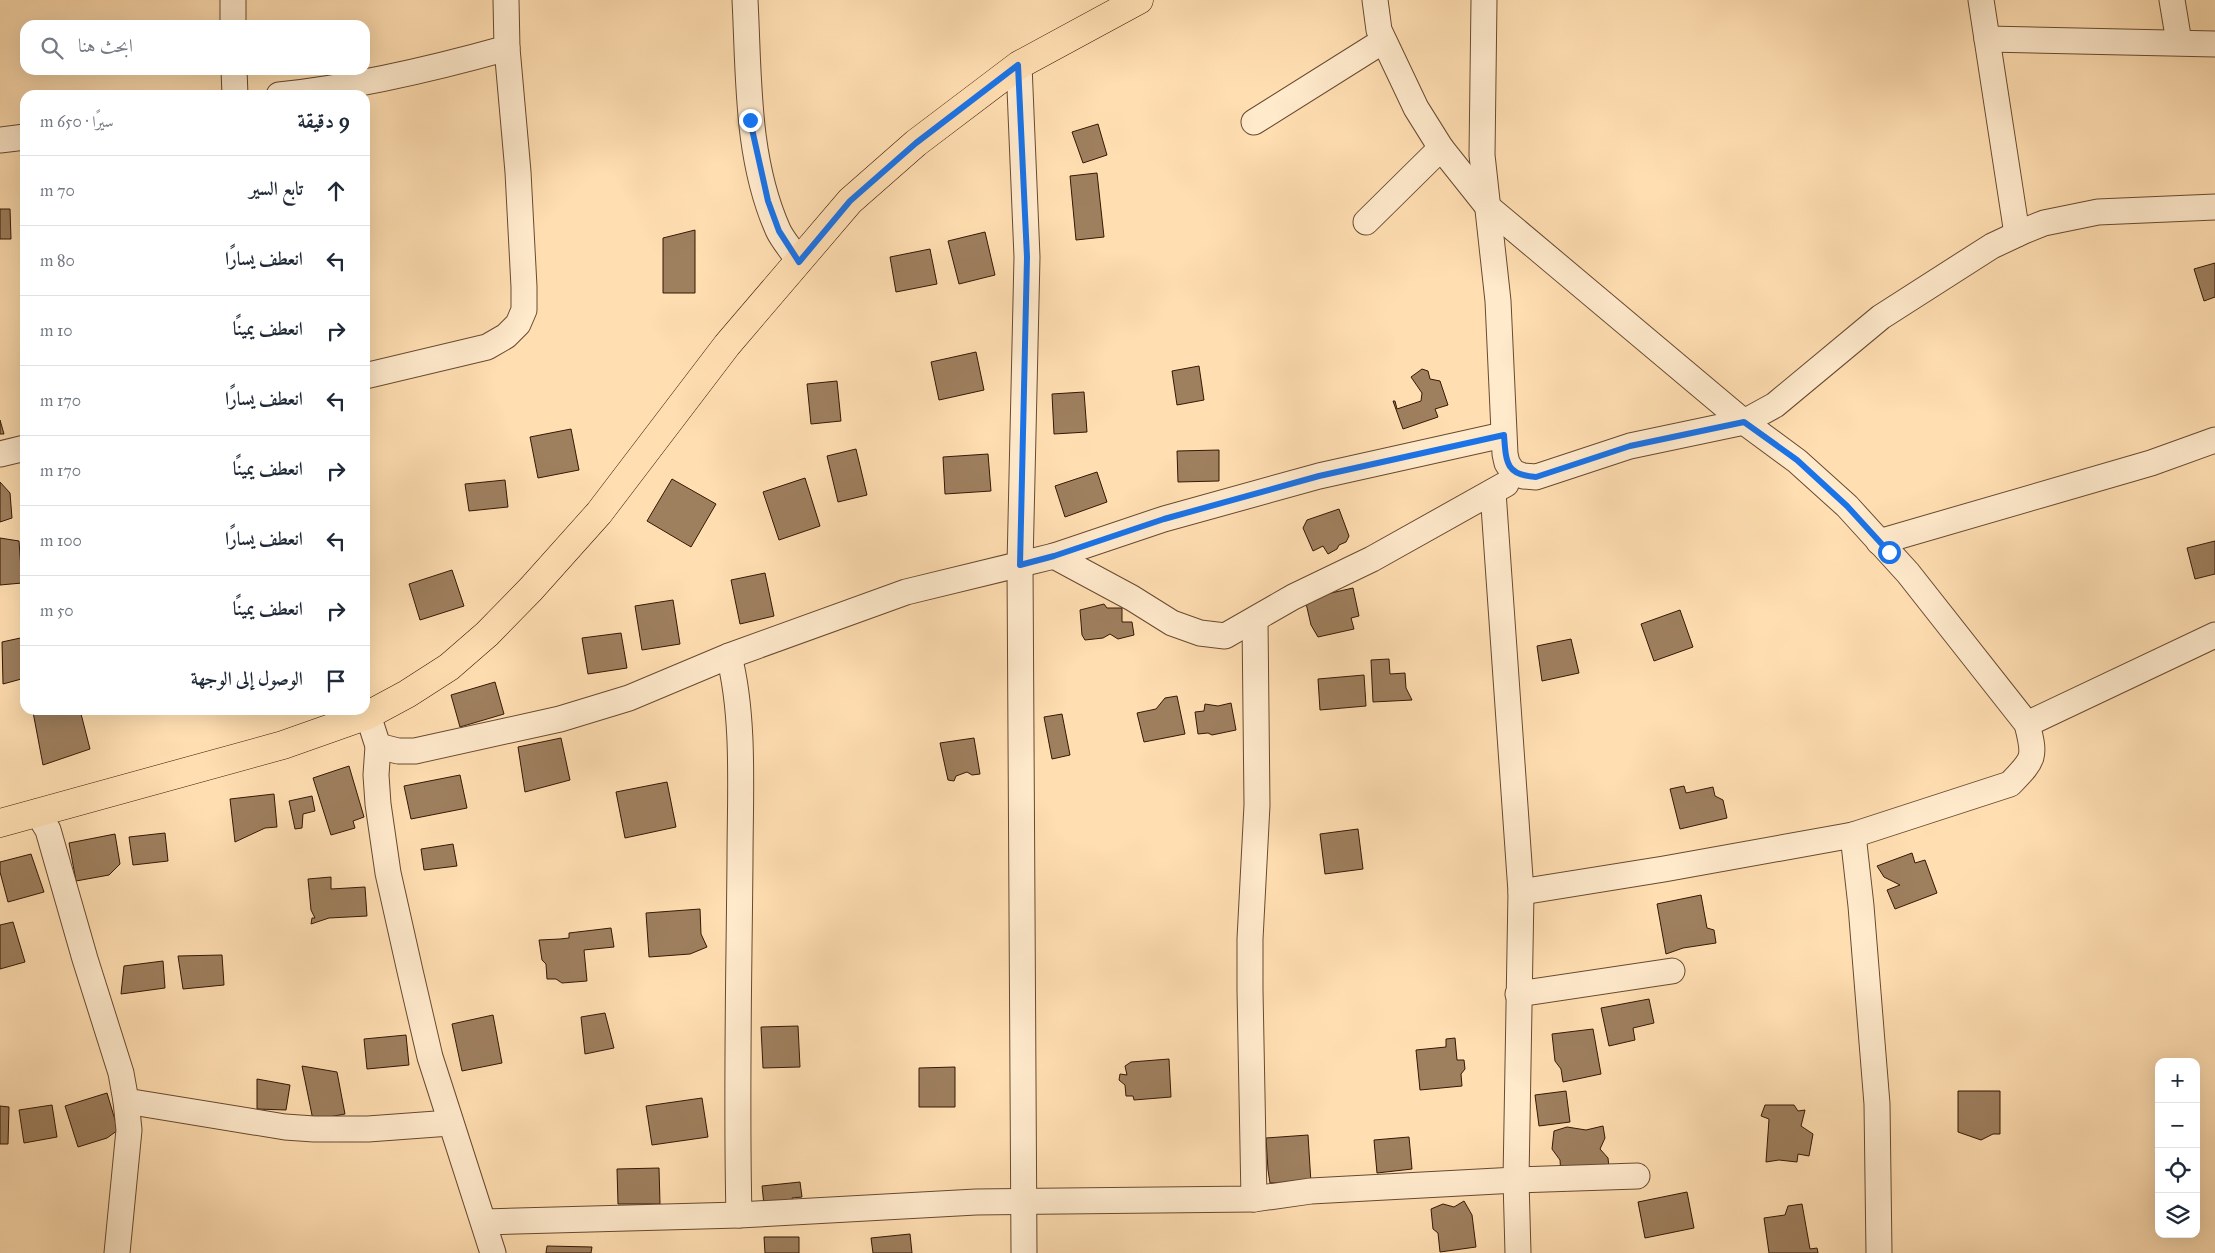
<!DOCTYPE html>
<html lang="ar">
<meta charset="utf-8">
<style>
:root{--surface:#fff;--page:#f6f6f7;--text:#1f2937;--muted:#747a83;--line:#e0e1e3}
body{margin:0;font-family:"IM FELL Great Primer",Amiri,serif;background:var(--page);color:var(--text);direction:rtl}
.controls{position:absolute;right:15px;bottom:15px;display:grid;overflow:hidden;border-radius:10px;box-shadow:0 5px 20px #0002}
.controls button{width:45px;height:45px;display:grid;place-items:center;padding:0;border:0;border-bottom:1px solid var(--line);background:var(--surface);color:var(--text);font:25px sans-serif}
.stop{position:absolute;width:15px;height:15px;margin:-11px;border:4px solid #1a73e8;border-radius:50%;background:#fff}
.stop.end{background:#1a73e8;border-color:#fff;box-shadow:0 1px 5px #0008}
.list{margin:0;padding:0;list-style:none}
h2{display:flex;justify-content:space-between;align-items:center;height:65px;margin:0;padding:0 20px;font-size:21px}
h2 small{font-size:16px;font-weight:400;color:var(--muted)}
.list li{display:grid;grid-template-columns:32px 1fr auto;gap:15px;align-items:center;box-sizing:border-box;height:70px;padding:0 20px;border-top:1px solid var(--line)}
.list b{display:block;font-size:19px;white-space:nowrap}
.list em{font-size:16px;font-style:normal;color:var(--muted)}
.icon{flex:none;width:28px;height:28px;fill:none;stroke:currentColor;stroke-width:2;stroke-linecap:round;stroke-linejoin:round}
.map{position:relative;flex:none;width:2215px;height:1253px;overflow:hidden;direction:ltr}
.search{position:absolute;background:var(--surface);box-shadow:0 5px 20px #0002;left:20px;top:20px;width:350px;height:55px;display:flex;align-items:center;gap:12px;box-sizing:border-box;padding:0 18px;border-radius:15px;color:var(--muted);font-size:19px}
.panel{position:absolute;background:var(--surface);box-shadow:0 5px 20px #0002;left:20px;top:90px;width:350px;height:625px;border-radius:15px;direction:rtl}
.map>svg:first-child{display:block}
.building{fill:#9e7f5e;stroke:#351805}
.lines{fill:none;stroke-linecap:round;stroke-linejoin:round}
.minor-casing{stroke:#684a30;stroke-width:27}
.major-casing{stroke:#351805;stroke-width:29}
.minor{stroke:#ffeacc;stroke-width:25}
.major{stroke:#ffdeb1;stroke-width:28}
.route{stroke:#1a73e8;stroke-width:6}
</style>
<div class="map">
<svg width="2215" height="1253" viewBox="0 0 2215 1253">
<rect width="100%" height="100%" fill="#ffdeb1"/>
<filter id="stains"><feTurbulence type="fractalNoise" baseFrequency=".004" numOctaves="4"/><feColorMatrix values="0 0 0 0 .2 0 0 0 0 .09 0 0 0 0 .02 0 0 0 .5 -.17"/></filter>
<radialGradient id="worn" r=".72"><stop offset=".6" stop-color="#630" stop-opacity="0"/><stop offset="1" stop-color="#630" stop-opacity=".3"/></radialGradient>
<g class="building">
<path d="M1098,124L1107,155L1083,163L1072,132Z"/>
<path d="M1097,173L1104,237L1076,240L1070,176Z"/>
<path d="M0,209H10L11,239H0Z"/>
<path d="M695,230V293H663V238Z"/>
<path d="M985,232L995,275L959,284L948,241Z"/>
<path d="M930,249L937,284L896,292L890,257Z"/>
<path d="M2215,263V297L2204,301L2194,269Z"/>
<path d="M976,352L984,390L939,400L931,362Z"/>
<path d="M1199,366L1204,400L1177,405L1172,371Z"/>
<path d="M1422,369L1428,371L1430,379L1440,381L1448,405L1435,409L1438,417L1403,429L1393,401H1395L1397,409L1421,401L1422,393L1411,377Z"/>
<path d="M837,381L841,421L811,424L807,384Z"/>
<path d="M1084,392L1087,432L1054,434L1052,394Z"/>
<path d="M0,420L4,434H0Z"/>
<path d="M571,429L579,470L538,478L530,437Z"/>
<path d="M856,449L867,495L838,502L827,456Z"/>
<path d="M1219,450V481L1178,482L1177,451Z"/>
<path d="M988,454L991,491L945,494L943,457Z"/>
<path d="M1097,472L1107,502L1065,517L1055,486Z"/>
<path d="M805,478L820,526L779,540L763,492Z"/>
<path d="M672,479L716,504L691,547L647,521Z"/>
<path d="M505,480L508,507L469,511L465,484Z"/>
<path d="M0,482L10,493L12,518L0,522Z"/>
<path d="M1339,509L1349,536L1346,542L1339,545L1337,549L1328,554L1323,546L1313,551L1303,528L1307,520Z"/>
<path d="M0,538L19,541L22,583L0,585Z"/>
<path d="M2215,541V574L2195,579L2187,548Z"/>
<path d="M452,570L464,606L420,620L409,584Z"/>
<path d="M765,573L774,616L740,624L731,580Z"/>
<path d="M1353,588L1359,616L1351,618L1354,629L1318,637L1311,625L1305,599Z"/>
<path d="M673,600L680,644L642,650L635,606Z"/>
<path d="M1104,604L1107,608H1122V622H1132L1134,635L1118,639L1110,634L1103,638L1085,640L1082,635L1080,610Z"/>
<path d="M1680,610L1693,647L1654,661L1641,624Z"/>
<path d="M621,633L627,668L588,674L582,638Z"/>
<path d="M25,637V678L3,684L2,642Z"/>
<path d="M1571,639L1579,673L1542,681L1537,646Z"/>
<path d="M1389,659L1390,674L1405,673L1406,688L1412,700L1373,702L1371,660Z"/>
<path d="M1364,675L1366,706L1320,710L1318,679Z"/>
<path d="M495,682L504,714L460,727L451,695Z"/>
<path d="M1177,696L1185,734L1144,742L1137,713L1156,709L1165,698Z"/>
<path d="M1231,703L1236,730L1212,735L1208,733L1198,734L1195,712L1204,711L1205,704L1218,706Z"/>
<path d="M41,710H80L90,749L43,765L33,712Z"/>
<path d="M1062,714L1070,755L1052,759L1044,717Z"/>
<path d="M561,738L570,780L525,792L518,747Z"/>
<path d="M974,738L980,774L972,775L967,772L956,776L954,781L948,780L940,743Z"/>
<path d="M349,766L364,817L353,821L355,828L331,835L313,778Z"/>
<path d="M460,775L467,808L411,819L404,786Z"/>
<path d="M667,782L676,827L625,838L616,792Z"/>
<path d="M1684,786L1686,793L1713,787L1715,796L1723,800L1727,818L1680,829L1670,789Z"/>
<path d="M274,794L277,827L265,828L235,842L230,799Z"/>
<path d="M312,796L315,811L303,814L302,828L295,829L289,801Z"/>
<path d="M1358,829L1363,869L1325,874L1320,834Z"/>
<path d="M165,833L168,861L133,865L129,837Z"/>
<path d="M115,834L120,864L109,875L76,881L69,843Z"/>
<path d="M453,844L457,866L424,870L421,849Z"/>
<path d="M1912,853L1915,863L1925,860L1937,893L1895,909L1887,890L1900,885L1884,877L1877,866Z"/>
<path d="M31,854L44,892L8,902L0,872V862Z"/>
<path d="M331,877V889L365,887L367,916L329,918L311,924L312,918H315L311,910L308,879Z"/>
<path d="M1701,895L1707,928L1714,930L1716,943L1683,948L1666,954L1657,904Z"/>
<path d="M700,909L701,934L707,947L690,954L649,957L646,913Z"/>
<path d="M13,922L25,962L0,969V925Z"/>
<path d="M611,928L614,947L584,950L587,981L562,983L556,979H547L546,964L542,960L539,940L560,939L569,938V933Z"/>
<path d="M222,955L224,985L183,989L178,956Z"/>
<path d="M163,961L165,988L121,994L124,966Z"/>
<path d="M1649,999L1654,1023L1633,1028L1635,1040L1609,1046L1601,1008Z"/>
<path d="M605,1013L614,1048L585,1054L581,1017Z"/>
<path d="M493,1015L502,1063L462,1071L452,1024Z"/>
<path d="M798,1026L800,1067L763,1068L761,1027Z"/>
<path d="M1593,1029L1601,1074L1563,1082L1561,1069L1555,1061L1552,1034Z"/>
<path d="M406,1035L409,1065L367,1069L364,1039Z"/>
<path d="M1455,1038L1457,1060H1464L1465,1069L1461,1074L1462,1086L1420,1090L1416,1050L1446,1047V1039Z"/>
<path d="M1169,1059L1171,1097L1134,1100L1133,1096H1126L1125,1085L1119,1080L1120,1074L1127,1075L1125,1066L1131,1062Z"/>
<path d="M302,1066L337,1072L345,1114L313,1120Z"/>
<path d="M955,1067V1107H919V1068Z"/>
<path d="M257,1079L290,1085L286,1110L257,1109Z"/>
<path d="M1566,1091L1570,1122L1539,1126L1535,1095Z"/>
<path d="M1958,1091H2000V1134H1993L1981,1140L1958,1132Z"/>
<path d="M107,1093L118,1130L107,1138L78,1147L65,1106Z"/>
<path d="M702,1098L708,1137L652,1145L646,1106Z"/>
<path d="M52,1105L57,1137L24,1143L19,1110Z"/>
<path d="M1765,1105H1794L1798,1111L1805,1110L1801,1126L1813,1134L1809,1156L1798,1154L1797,1162L1779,1160L1766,1162L1769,1119L1761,1116Z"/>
<path d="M0,1106L9,1107L8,1144H0Z"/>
<path d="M1603,1126L1605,1138L1600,1149L1608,1158L1609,1168L1561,1175L1560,1160L1552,1149L1554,1131L1567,1127L1586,1130Z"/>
<path d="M1308,1135L1311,1183H1270L1268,1170L1266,1138Z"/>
<path d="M1409,1137L1412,1169L1377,1173L1374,1140Z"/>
<path d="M659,1168L660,1204H618L617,1169Z"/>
<path d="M800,1182L802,1197L792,1198L793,1203L764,1205L762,1186Z"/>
<path d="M1687,1192L1694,1228L1645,1238L1638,1202Z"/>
<path d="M1464,1201L1472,1215L1476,1247L1440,1252L1438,1233L1433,1229L1431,1209L1443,1204L1454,1207Z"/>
<path d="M1802,1204L1810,1249L1817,1248L1818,1253H1769L1764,1218L1785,1215L1788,1206Z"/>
<path d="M910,1234L912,1253H873L871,1238Z"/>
<path d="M764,1237H799V1253H765Z"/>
<path d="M547,1246L592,1247L591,1253H546Z"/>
</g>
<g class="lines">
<g class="minor-casing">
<g id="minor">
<path d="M233,0V25"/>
<path d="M745,0C749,76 746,158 778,230C783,241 793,251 799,262"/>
<path d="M1375,0L1379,30L1416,108L1441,148L1488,207L1744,422L1797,461L1847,506L1908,573L2027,724C2036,758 2034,759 2010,784L1853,835L1664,869L1521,892"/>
<path d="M1484,0L1482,155L1498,301L1505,454L1507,463L1513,472L1523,476L1536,477L1630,446L1744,422L1775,405L1881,317L1992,246L2024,231L2044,223L2098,212L2215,207"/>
<path d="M1981,0L2017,234"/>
<path d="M2172,0L2179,42"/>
<path d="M1987,39L2215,44"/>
<path d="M1019,65L1027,257L1020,565L1024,1253"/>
<path d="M234,70L235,95"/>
<path d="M279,95C356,87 432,69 507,48L506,0"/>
<path d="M1254,122L1383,41"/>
<path d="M0,140L25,137"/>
<path d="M1366,222L1441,148"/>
<path d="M365,376L487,347L506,336L518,324L524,310V287L518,172L507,48"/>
<path d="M0,454L25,448"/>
<path d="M1493,492L1521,892L1516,1180L1518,1253"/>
<path d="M1879,542L2151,463L2215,440"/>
<path d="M1054,556L1132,598L1172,623L1200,633L1225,636L1293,597L1372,559L1506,484"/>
<path d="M729,656C745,718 740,796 740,859C739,978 736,1096 739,1215"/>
<path d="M368,715L378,746L376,775L378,804L388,873L410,971L430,1057L493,1253"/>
<path d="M2027,724L2215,635"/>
<path d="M378,746L398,751H415L560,719L629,698L729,656L906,592L1054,556L1164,519L1319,476L1503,435"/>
<path d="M37,812L48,830L85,959L121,1073L126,1101L129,1130L117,1253"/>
<path d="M1853,835L1861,906L1877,1104L1879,1253"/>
<path d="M1518,994L1672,971"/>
<path d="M126,1101L285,1127L314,1129H368L450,1123"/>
<path d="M1254,1199L1250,990V939L1257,805L1255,621"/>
<path d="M484,1222L739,1215L976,1202L1254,1199L1311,1191L1516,1180L1637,1176"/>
</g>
</g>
<g class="major-casing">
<path id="major" d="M0,823L283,745L368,715L407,694L449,667L487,634L531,589L599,513L727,345L850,201L916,143L1019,65L1139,0"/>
</g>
<use href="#minor" class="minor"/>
<use href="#major" class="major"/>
</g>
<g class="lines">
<path class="route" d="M750,120L768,201L779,231L799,262L850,201L916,143L1018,65L1027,257L1020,565L1054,556L1164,519L1319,476L1504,435C1506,463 1506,475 1536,477L1630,446L1744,422L1797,460L1847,506L1889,552"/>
</g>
<rect width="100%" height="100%" filter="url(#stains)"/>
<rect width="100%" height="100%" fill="url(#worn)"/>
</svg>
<div class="controls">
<button>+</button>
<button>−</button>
<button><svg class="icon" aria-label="locate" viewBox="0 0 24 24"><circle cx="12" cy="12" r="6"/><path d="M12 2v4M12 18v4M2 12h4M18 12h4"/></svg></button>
<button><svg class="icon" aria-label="layers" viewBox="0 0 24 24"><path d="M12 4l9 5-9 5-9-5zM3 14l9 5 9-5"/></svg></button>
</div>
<div class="stop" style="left:1889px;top:552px"></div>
<div class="stop end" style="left:750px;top:120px"></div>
<div class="search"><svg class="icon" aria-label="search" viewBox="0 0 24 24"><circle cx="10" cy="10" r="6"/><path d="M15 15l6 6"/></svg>ابحث هنا</div>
<section class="panel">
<h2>9 دقيقة<small>سيرًا · 650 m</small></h2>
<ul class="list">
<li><svg class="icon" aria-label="ahead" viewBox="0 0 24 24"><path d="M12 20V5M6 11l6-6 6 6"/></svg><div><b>تابع السير</b></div><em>70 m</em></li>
<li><svg class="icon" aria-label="left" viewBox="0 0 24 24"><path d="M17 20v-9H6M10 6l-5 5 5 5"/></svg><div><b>انعطف يسارًا</b></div><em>80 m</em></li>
<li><svg class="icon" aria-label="right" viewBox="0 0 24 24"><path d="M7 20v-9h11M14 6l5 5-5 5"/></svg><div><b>انعطف يمينًا</b></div><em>10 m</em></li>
<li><svg class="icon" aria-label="left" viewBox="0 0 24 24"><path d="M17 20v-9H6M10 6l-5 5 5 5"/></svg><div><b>انعطف يسارًا</b></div><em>170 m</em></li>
<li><svg class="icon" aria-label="right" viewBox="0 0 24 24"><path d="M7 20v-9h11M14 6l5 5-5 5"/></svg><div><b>انعطف يمينًا</b></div><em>170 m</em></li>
<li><svg class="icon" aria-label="left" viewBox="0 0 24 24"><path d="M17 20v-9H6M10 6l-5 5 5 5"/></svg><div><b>انعطف يسارًا</b></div><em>100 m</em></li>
<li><svg class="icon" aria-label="right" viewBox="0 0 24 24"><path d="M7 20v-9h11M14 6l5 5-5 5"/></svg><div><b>انعطف يمينًا</b></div><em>50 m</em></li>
<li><svg class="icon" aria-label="arrive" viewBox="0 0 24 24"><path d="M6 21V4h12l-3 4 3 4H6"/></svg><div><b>الوصول إلى الوجهة</b></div></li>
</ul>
</section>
</div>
